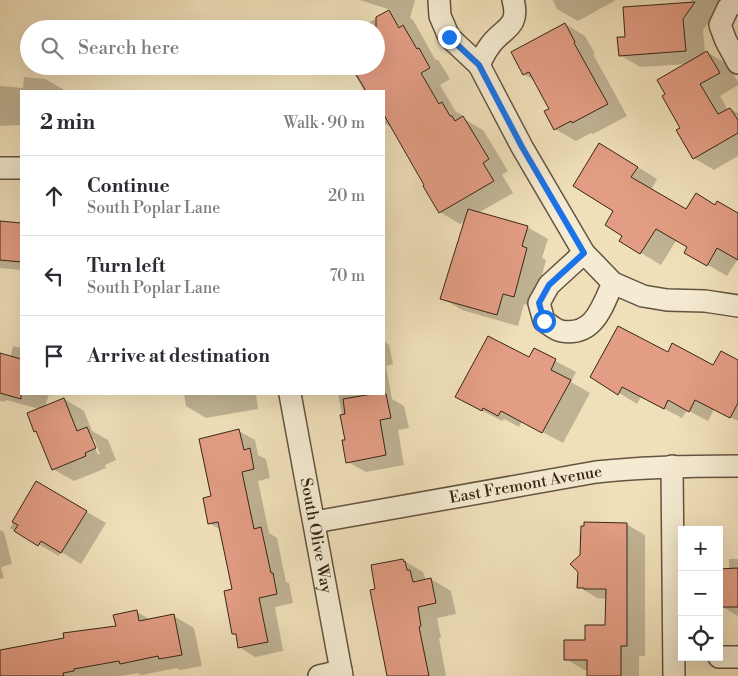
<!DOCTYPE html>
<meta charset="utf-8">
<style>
:root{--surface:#fff;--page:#f2f2f3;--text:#2b2b33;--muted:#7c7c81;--line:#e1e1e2}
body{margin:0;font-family:"Libre Bodoni",serif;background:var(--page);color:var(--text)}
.controls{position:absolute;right:15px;bottom:15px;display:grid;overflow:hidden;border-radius:0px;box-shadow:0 5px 20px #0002}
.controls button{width:45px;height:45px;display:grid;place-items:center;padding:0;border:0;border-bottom:1px solid var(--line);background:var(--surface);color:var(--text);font:25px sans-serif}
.stop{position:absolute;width:15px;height:15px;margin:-11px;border:4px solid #1a73e8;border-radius:50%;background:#fff}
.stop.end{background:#1a73e8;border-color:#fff;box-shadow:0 1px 5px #0008}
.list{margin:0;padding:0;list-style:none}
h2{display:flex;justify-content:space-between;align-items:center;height:65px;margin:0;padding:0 20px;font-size:21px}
h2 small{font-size:16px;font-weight:400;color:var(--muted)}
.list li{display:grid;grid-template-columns:32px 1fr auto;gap:15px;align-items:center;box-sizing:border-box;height:80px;padding:0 20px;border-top:1px solid var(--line)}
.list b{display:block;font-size:19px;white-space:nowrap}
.list p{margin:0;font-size:16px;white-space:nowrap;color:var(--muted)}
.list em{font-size:16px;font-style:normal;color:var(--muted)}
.icon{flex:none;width:28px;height:28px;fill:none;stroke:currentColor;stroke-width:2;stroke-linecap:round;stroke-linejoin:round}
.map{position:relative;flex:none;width:738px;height:676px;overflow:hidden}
.search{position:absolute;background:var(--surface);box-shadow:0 5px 20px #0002;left:20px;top:20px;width:365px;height:55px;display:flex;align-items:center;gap:12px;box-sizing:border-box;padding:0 18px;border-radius:28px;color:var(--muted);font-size:19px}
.panel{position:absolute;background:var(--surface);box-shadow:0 5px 20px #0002;left:20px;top:90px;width:365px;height:305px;border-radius:0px}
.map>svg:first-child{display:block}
.shadow{fill:#0003;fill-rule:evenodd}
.building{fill:#e39d84;stroke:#352617}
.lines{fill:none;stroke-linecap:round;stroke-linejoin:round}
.street-casing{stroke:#645440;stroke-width:24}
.street{stroke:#f5ebd2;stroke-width:21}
.route{stroke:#1a73e8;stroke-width:6}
.labels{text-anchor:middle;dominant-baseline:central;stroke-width:4.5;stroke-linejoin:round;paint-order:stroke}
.street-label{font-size:16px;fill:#352617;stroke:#f5ebd2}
</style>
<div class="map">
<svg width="738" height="676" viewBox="0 0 738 676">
<rect width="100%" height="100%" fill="#f0e0ba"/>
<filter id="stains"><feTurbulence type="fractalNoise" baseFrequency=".004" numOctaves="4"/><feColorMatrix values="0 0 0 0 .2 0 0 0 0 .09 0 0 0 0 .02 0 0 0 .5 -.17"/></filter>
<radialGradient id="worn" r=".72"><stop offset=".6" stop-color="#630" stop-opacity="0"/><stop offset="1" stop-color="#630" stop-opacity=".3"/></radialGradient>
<g class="shadow">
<path d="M360,0H415L410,18L413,20L435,59L439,61L450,79L440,85L456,112L462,115L464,119L483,130L508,171L502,175L513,193L478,213L527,227L548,239L542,258L546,260L534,307L524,304L518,326L462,310L442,298L465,221L460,224L440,212L426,186L393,128L384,123V91H364L350,66H376V29H358L391,10Z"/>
<path d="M553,0H616L578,21L557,9Z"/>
<path d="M690,0H726L703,30L705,53L707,52L727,64L738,82V85L720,96L728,110L730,109L738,113V156L714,170L694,158L682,128L688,64L640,67L620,55L626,38L624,8L695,4Z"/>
<path d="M565,24L585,36L595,54H593L627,116L593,134L591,133L576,141L555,129L550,109L535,81L524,74Z"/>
<path d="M24,77L45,79L63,89V91H21V127L19,125L0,126V86L23,88Z"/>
<path d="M620,156L657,179L651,190L687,211L716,206L738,214V259L727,276L686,252L689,247L677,239L661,265L621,241L624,235L615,211Z"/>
<path d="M0,223L21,225V270L0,268Z"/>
<path d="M384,341L389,345L393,364L386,366L392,399L404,406L409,428L398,430L404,465L366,472L348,462L347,441L338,394H384Z"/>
<path d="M13,346L21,348V394H49L45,407L64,399L84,411L92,431L108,440L116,460L105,465L106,468L74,481L53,469L39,433L35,431L28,414L40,409L6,400L5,402L0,401V355L10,358ZM91,439H94L100,454L98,455Z"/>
<path d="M535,350L576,372L571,382L590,393L563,443L522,421L519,427L504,419L502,421L477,408L530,359Z"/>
<path d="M668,354L713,367L738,361V421L714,409L708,421L687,410L682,418L641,397L637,404L592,376Z"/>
<path d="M184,394H256L258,409L206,418L186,406Z"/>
<path d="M239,431L255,440L258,455L266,459L270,478L258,481L269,533L277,538L286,582L289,583L293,603L275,607L283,651L255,657L239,647L237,636L233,633L234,590L221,530L209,523L213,497Z"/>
<path d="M37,483L106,523L81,564L61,552L59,556L10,528Z"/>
<path d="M626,524L645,535V656H639V676H588L589,670H584L566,659L606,626L607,599L597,598L579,587Z"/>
<path d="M0,530L4,532L12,564L1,567L4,578L0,579Z"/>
<path d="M729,559H738V616L721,606L729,570Z"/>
<path d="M403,560L423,572L426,580L431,579L451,591L456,614L437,618L441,638H439L446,676H391L377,590Z"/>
<path d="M137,612L151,620L174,616L194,628L202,666L180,670L177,668L141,675L138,673L120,676H0V654L117,627Z"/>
</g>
<g class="building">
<path d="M695,2L683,19L686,51L619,56L617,37H625L623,7Z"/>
<path d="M389,10L399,28L403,25L417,49L419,48L430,68L421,73L439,104L442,102L450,116H452L455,121L463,116L489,159L483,163L494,181L439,213L423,186L424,185L384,115V91H366L351,66H376V17Z"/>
<path d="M565,23L575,42L574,43L608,104L572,123L571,121L554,130L544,111L549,109L529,72L523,75L511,52Z"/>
<path d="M707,51L720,73L700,84L718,114L730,108L738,120V133L693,159L676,130L680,128L662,96L665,94L657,80Z"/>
<path d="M599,143L638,167L631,177L686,209L696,193L715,205L717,201L738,213V260L717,248L707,266L684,253L687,247L656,229L640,254L619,241L622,236L605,225L613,211L573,186Z"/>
<path d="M468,209L528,226L522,246L527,248L514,297L503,294L497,315L440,299Z"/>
<path d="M0,221L21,223V262L0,260Z"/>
<path d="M618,326L668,352L672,343L713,365L721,351L738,360V403L730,418L695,400L689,412L668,400L664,409L622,387L618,395L590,377Z"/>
<path d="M488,336L529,357L534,348L556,359L551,370L571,380L542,433L501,411L498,416L483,408L482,411L455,397Z"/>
<path d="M0,353L21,359V399L0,393Z"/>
<path d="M372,394H386L391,418L380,420L386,455L346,463L342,440H345L340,415L345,414L343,399Z"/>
<path d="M64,398L77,431L87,427L96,448L85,453L86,456L52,470L36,431L34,432L27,413Z"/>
<path d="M239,429L244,450L250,448L254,469L242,472L254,529L261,527L271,573H273L277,594L259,598L268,642L238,648L236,634H232L224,591L232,589L218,522L208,524L203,498L211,496L199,439Z"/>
<path d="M36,481L87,511L61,553L41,541L38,546L14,531L18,525L12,522Z"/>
<path d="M584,522L627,523V646H621V676H587V660H564V640H585V625H605L606,589H584V588H577L578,572L570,564L580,555L581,526H584Z"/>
<path d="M403,559L404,562L405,561L407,570H410L413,582L431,578L436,603L418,607L421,626L419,627L429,676H387L370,590L375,589L371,565Z"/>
<path d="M738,568V607H720L719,569Z"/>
<path d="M137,610L139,621L174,614L182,655L159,659L158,656L120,664L119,661L74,669V671L63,673L64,676H0V650L64,638L63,633L116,626L113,615Z"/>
</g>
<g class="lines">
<g class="street-casing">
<g id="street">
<path d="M439,0L440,16L449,37L479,65C482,59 485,52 489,47C501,28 521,29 513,0"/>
<path d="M738,1L728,8L720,25L726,41L738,63"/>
<path d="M479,65L522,147L584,253L613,283L643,296L667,300L705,301L738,306"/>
<path d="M0,168H21"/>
<path d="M584,253L549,285L539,303L544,321C549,324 555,330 561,331C594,337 602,307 613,283"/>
<path id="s1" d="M290,394L342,676"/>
<path d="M672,466L674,676"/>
<path id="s2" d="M315,522L596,472C643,467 690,466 738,466"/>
<path d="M719,657H738"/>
<path d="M319,676L341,671"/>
</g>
</g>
<use href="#street" class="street"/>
</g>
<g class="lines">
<path class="route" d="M449,37L479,65L522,147L584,253L549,285L539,303L544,321"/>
</g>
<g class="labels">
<g class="street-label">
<text stroke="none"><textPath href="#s2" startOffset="214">East Fremont Avenue</textPath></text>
<text stroke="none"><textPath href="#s1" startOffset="144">South Olive Way</textPath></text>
</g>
</g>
<rect width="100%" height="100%" filter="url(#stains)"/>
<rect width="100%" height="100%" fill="url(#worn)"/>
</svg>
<div class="controls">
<button>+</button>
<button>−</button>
<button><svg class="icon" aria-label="locate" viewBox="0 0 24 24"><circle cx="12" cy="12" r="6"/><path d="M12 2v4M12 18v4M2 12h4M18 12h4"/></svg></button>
</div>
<div class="stop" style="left:544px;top:321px"></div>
<div class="stop end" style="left:449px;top:37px"></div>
<div class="search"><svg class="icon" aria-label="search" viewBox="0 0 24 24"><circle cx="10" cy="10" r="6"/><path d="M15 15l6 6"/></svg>Search here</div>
<section class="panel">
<h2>2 min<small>Walk · 90 m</small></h2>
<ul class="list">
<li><svg class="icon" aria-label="ahead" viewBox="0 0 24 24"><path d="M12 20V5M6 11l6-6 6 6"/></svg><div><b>Continue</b><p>South Poplar Lane</p></div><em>20 m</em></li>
<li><svg class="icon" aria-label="left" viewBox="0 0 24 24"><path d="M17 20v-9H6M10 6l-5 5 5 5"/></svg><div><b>Turn left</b><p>South Poplar Lane</p></div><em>70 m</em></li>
<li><svg class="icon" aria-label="arrive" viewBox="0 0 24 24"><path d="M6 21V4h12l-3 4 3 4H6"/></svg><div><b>Arrive at destination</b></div></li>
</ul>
</section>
</div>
